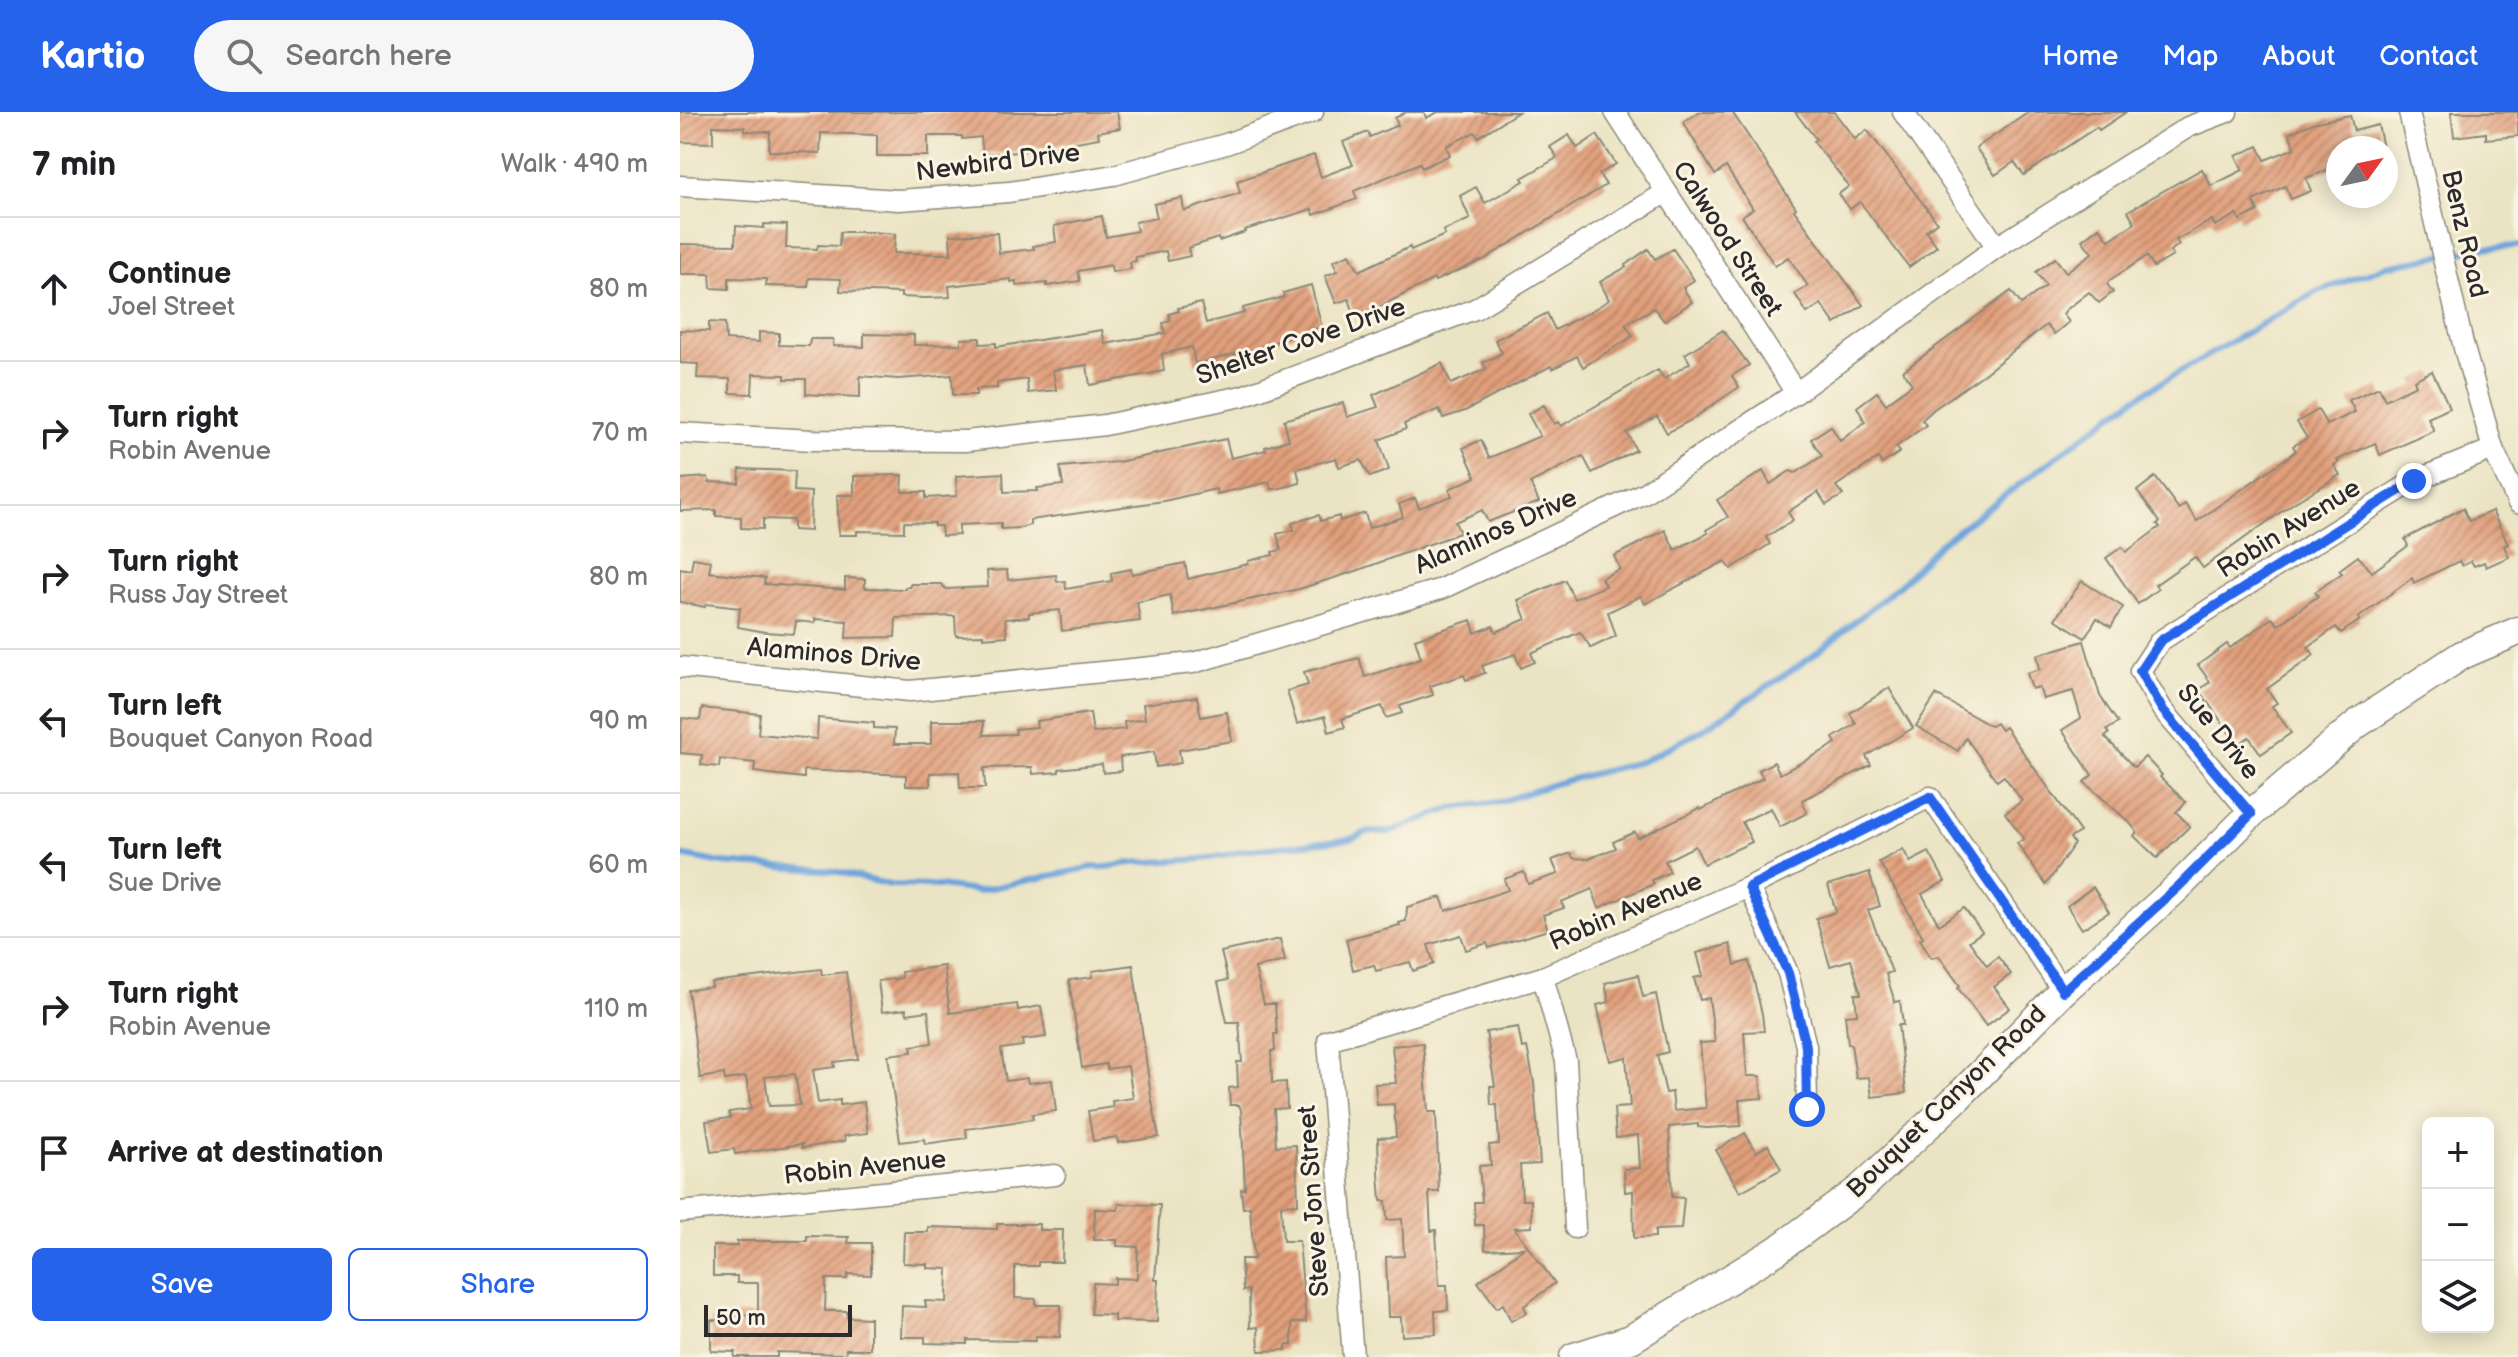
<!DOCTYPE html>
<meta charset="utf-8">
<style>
:root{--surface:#fff;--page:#f6f6f6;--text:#202124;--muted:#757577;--line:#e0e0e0;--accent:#2563eb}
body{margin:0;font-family:"Balsamiq Sans",sans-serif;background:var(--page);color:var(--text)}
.controls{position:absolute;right:24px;bottom:24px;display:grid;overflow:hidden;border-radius:12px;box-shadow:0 4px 20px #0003}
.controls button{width:72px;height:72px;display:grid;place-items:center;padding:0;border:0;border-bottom:2px solid var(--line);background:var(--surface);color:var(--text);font:40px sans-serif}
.compass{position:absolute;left:1646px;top:24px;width:72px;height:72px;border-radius:50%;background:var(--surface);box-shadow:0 4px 20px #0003;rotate:57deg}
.scale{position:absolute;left:24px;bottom:20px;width:148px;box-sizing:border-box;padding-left:8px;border:4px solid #2b2b2b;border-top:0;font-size:22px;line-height:28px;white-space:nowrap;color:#2b2b2b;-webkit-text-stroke:6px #fcf5e5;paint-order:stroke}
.stop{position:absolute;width:24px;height:24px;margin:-18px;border:6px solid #2563eb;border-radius:50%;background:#fff}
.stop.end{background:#2563eb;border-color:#fff;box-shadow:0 2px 8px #0008}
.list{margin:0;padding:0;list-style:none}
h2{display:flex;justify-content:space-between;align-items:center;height:104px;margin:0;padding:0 32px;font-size:34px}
h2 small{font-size:26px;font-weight:400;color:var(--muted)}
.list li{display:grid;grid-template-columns:52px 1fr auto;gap:24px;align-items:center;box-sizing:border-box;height:144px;padding:0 32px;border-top:2px solid var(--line)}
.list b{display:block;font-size:30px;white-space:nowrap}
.list p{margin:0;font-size:26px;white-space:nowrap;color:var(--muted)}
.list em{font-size:26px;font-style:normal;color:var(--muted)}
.actions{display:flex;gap:16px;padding:24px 32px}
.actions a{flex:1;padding:18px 0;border:2px solid var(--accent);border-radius:12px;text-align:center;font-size:28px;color:var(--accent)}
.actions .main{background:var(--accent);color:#fff}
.icon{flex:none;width:44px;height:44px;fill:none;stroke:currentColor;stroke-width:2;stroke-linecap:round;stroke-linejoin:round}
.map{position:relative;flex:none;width:1838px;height:1245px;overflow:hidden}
header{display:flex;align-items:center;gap:48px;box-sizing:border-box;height:112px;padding:0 40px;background:var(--accent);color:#fff}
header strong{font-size:38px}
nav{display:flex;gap:44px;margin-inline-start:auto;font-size:28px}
.search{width:560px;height:72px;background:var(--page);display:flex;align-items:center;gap:20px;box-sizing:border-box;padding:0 28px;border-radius:44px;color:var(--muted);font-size:30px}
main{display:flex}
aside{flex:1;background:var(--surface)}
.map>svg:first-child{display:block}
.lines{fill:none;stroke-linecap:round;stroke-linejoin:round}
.stream{stroke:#6ea4dc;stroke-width:6}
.building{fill:url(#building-hatch);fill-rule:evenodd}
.minor-casing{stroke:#8b8878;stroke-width:23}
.secondary-casing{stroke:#8b8878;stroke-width:31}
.minor{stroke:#fff;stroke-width:20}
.secondary{stroke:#fff;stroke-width:28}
.route{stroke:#2563eb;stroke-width:10}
.labels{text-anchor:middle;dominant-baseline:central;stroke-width:6;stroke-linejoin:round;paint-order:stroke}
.street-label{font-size:26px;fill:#2b2b2b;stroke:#fcf5e5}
</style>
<header>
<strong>Kartio</strong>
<div class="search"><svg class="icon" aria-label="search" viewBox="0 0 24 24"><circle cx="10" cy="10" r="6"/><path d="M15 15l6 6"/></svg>Search here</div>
<nav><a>Home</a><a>Map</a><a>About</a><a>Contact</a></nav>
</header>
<main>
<aside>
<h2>7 min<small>Walk · 490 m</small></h2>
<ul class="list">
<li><svg class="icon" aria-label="ahead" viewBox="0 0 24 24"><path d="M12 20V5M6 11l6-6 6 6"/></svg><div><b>Continue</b><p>Joel Street</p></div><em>80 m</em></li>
<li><svg class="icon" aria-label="right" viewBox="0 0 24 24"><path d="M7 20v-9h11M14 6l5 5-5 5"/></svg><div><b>Turn right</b><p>Robin Avenue</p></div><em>70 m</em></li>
<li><svg class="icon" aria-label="right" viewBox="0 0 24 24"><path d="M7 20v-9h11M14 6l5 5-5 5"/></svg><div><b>Turn right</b><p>Russ Jay Street</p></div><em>80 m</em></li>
<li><svg class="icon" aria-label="left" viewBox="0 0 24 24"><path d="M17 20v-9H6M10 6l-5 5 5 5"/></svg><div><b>Turn left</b><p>Bouquet Canyon Road</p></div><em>90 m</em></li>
<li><svg class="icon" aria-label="left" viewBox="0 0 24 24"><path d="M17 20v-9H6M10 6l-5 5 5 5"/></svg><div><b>Turn left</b><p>Sue Drive</p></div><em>60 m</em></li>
<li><svg class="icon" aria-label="right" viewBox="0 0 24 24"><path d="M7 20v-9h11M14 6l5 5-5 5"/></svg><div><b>Turn right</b><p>Robin Avenue</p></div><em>110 m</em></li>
<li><svg class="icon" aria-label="arrive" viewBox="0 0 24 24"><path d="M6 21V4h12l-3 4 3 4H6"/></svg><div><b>Arrive at destination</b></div></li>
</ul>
<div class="actions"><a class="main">Save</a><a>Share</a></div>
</aside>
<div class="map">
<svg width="1838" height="1245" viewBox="0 0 1838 1245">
<defs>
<pattern id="building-hatch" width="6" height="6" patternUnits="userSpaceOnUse" patternTransform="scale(2)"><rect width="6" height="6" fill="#e19f7b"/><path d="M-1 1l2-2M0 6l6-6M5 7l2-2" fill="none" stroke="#b78265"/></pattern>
</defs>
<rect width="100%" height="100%" fill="#fcf5e5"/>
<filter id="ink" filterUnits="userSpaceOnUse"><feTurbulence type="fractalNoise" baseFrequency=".0125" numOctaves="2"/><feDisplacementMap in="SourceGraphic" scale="16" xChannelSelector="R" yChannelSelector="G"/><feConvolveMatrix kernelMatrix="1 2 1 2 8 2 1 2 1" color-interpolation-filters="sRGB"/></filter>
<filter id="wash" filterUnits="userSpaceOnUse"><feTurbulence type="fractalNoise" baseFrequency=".006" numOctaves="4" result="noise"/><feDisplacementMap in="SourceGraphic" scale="32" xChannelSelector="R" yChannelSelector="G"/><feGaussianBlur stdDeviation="1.8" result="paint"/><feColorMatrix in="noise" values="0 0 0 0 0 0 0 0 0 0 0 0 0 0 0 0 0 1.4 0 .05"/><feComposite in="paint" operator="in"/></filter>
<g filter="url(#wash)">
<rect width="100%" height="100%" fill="#ebe4c4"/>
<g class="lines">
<path class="stream" d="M0,743L42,751L155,759L210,773L259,774L297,779L413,755C428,757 438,752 452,751C488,748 527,750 561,739L671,727L686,720H709L772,696L820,690L877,671L963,649L1022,618L1133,544L1223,470L1258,433L1455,286L1636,180L1707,154L1802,136L1838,134"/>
</g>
<g id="blocks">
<g class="building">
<path d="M0,0H437L440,16L418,20L419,26L340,40L303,42L301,25L282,27V24H248V44H197V23L141,21L140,41L89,39L90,20L65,19V15L33,14V31L0,30Z"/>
<path d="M726,0H744L746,6L758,0H838L798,25L795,20L766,34L770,43L742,56L740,51L674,79L677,87L634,103L632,97L565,118V120L539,129L538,126L508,136L510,144L488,149L486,139L455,145L456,149L450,150L451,157L432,160L431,153L398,159L400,169L367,174V171L336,174V169L331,170V167L269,174L270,185L246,186L221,185V181L160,179L161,167L129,166L128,175L86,174L87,167L49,166V177L31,176L30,162H0V132L55,133L56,114L84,116V112L107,113L106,136L137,137L138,133L159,134L160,120H191L215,122L214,141L271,142L270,123L317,121L319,141L354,137L353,134L376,130L374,114L422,104L426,125L457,119L455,110L477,106L474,92L502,86L504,99L560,81L557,69L634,43L641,65L673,53L663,30L688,20L690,25L718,13L715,6Z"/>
<path d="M1019,0H1052L1116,96L1114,98L1183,193L1155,212L1141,192L1127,201L1115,182L1128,174L1108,145L1095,154L1062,104L1073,97L1046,55L1035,63L1003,10Z"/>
<path d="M1115,0H1154L1175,27L1187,18L1257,110L1246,119L1257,134L1229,155L1180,90L1170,97L1159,82L1169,74L1133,29L1136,27Z"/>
<path d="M1349,0H1446L1419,18L1417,15L1344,63L1334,50L1315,63L1296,36Z"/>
<path d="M1771,0H1838V24L1806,27V21L1774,25Z"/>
<path d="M1670,3L1674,19L1698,13L1703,36H1658V54L1626,66L1631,79L1611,87L1605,74L1573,89L1578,99L1560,108L1557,102L1535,114L1532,108L1496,128L1499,133L1490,139L1493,144L1474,155L1467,144L1430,168L1427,172L1433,180L1419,191L1409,180L1386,198L1383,202L1389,210L1374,222L1366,213L1304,262L1254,297L1242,308L1246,313L1216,335L1220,340L1202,352L1198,346L1156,374L1163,383L1146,393L1138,380L1108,400L1113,408L1086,425L1090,432L1051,457L1045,449L965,492L961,484L928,500L936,524L911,536L900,520L851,541L855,550L841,556L835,542L802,554L805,561L786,568L784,563L750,574L753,583L720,594L722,601L706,606L702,594L662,607L665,615L649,620L645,604L617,612L607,579L628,573L624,560L679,546L685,565L741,546L735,527L791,508L795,521L813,514L816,520L846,507L838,488L859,479L885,468L894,487L925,474L921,466L940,457L934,444L985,418L995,438L1028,421L1026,418L1048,405L1037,388L1083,359L1090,372L1110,359L1116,361L1142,344L1131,327L1151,314L1160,329L1185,310L1177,295L1197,280L1206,292L1232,272L1223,259L1331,179L1341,192L1366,174L1356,160L1375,146L1386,160L1412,141L1402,128L1419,115L1429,128L1455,111L1448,99L1522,57L1531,74L1563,58L1556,44L1578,34L1585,48L1615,36L1609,21L1633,11Z"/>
<path d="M889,23L897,36L917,23L936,52L919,62L926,73L803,148L755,169L754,167L697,196L675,204L669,187L656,191L645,164L657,159L653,149L670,142L679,159L730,135L731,138L765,123L763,119L790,107L780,84L796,75L805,91L844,69L842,66L875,47L877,45L870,35Z"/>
<path d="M968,137L975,147L993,137L1014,168L1003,176L1012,190L984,209L974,196L945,212L953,224L903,255L897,244L872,257L871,254L785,299L763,306L759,297L724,312L726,317L699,328L709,358L690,365L681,348L659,355L656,346L617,357L620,371L597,377H591L589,370L537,382L536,377L484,389L350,408V413L340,416L321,417V411L279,413V423L262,424L261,414H254V411L224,410V420L177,419V423H159L157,383H174V364L223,363L222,380H246V386L277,384L276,364L323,361L324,380L358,379L357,376L383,373L380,355L438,350L546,327L551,346L586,338L585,335L609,328L604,308L663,291L667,305L698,295L693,283L762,251L771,272L806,257L803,251L822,241L815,228L867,201L875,218L908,201L929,188L920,170L946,155L945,153Z"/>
<path d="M631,173L642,215L591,231L592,233L515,252L512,235L482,242L484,259L431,269L410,273L407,253L373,258L376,278L348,281L347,267L317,271V276L296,277V283H273L272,263L218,267L180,264V285L159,284L126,282V267H105V263L73,262L72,282L50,281V267L17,266L18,252L0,251V218L29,219V210L45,211L46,228L79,230V220L99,221V233L129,234L130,227H153V234L184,235V222L234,223V233L281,232V227L300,226V232L316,231V235L422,218L425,232L485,221L483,211L491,209L489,202L499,199L498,196L521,191L526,211L564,201L563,196L604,185L603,181Z"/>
<path d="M1043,218L1069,253L1052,264L1059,275L1011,308L987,321L977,304L947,321L956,338L937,348L912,361L903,344L850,371L859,390L808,410L802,398L775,410L780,421L676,459L619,477L494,504L490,483L457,490L460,509L382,519L380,498L349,501V505L325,507L327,524L303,526V523L276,524L275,504L216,506L215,525L166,526L167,509L135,507V511L116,509L114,522L85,520L58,515L60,496L26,492L25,495L0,490V456L11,458L13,446L31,449L29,460L85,466L84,472L165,478V466L185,467V476L225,477V475H230V472H261L266,477L308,475L307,459L327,458L328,468L376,463L377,470L385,469L386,477L432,469L431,461L451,457L452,462L505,451L508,467L568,452V449L593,443L592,440L601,438L597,422L614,418L612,411L639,403L641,409L659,404L660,409L685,401L689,416L723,405L719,392L735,386L739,396L772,384L769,377L796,365L783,336L801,328L809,346L860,324L848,302L864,293L874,312L878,310L881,314L978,258L984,267L1010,251L1005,242Z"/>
<path d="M1752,259L1770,296L1748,306L1754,319L1700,343L1695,331L1657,348L1659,350L1654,353L1660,363L1612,392L1523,456L1515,445L1475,473L1478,477L1458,492L1426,446L1442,435L1446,440L1480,415L1477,412L1480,410L1457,379L1475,365L1499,397L1505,392L1517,409L1616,339L1613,334L1627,326L1617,310L1638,298L1647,313L1675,300L1669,288L1699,275L1705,288L1736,273L1734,268Z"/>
<path d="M60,357L115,359L114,379L131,380L130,419L113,418V408L83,407V417L61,416V405L36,404V398L0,399V367L28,365L29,370L59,371Z"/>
<path d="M1783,396L1789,409L1812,399L1828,432L1824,434L1829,445L1806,455L1804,450L1794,454L1791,449L1782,454L1779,449L1734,471L1732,466L1678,506L1680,508L1661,521L1656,515L1628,535L1634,543L1587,577L1597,591L1592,594L1611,621L1581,642L1569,625L1558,633L1519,578L1530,570L1518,553L1547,532L1550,536L1592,506L1598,513L1638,484L1635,480L1662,461L1659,458L1678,444L1692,460L1728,434L1725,427Z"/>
<path d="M1402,469L1443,495L1431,515L1417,506L1405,526L1375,507Z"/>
<path d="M1404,529L1420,584L1438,611L1427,618L1429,622L1425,625L1454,655L1465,645L1482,663L1480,665L1506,690L1496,700L1510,714L1477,746L1454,724L1457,720L1449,710L1404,670L1412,663L1382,618L1401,606L1393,579L1363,587L1359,575L1352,577L1347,561L1360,557L1357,543Z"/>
<path d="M1209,576L1233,616L1186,644L1191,653L1122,688L1127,701L1100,715L1091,696L1062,710L1072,730L1024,752L1015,734L985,749L990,760L972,768L974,772L919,796L912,777L881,790L884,796L863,803L868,818L809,836L807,831L786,838L781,823L748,833L754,852L733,859L730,850L696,859L694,853L673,858L666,827L720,813L719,811L726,809L727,795L761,785L766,799L828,778L824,767L844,760L848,772L878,762L872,748L891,741L893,746L908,747L936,736L933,730L955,720L958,726L1020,696L1021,698L1083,666L1079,658L1094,650L1100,662L1147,637L1156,631L1153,626L1176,612L1170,601Z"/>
<path d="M1256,583L1311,614L1316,611L1321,618L1325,615L1400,720L1390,726L1394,732L1366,773L1337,731L1344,727L1325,701L1342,689L1324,664L1317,669L1286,626L1278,639L1236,614Z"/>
<path d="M517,585L521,605L547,600L552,629L499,638L501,651L476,655L474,640L440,645L441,659L423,661L422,652L379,657V660L353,662L352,655L304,656L305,676H280L279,660L250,661V674H226V663L124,658V666L74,660L75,651L40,647L39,655L21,653L22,643L0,641L2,606L20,608L22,596L80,602L78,622L137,627L138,606L194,611V616L215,617L214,632H251V609H304V623L336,622L335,617L357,615L356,609L410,601L413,621L445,617L444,610L465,607L463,592Z"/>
<path d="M1223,737L1230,750L1249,740L1265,769L1242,782L1259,813L1284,796L1302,820L1289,829L1307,854L1318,845L1331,862L1314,875L1330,896L1306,914L1278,876L1280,874L1259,844L1251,846L1240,827L1243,825L1199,750Z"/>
<path d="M1189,760L1200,794L1188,798L1212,860L1206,862L1215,890L1220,889L1223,913H1218L1226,981L1192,985L1189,965L1176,966L1171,932H1168L1165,903L1177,902L1175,882H1181L1171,848L1150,854L1136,806L1156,800L1148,773Z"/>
<path d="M1413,775L1429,800L1402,817L1387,794Z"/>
<path d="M600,827L605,849L575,856L584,892H595L597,922H594L595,939H591L592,971L606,970L607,996L594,997L596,1034L616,1033L618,1092L601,1093L603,1129H619L626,1210L612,1211V1233H606V1238L579,1239L578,1215L570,1216L569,1178L563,1179L561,1147H574L570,1095L563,1096L561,1077H565L561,998L559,993H550L549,976L558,975L557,950H562L559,910H547L538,870L548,868L541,840Z"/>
<path d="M1050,832L1055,853L1069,849L1082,902L1084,919L1064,920L1067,964H1080L1082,986L1059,988L1061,1014L1027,1016L1018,1015V1012L989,1015L992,1085L1004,1086L1001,1117L975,1118V1125L954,1126L953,1079L945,1080L944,1057L960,1056L958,1023L936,1026L934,996L950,995L946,945L930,949L917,893L929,890L925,871L958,863L963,885L976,882L988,940L977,943L986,981L992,980L994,999L1026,996L1020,931L1035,930L1029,886L1020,888L1014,866L1023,864L1017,841Z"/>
<path d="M453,853L471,984L479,1025L438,1031L437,1025L413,1029L408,999L433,995L432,989L453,986L448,954L427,957L426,952L402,956L389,868L413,865L412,859Z"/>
<path d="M264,854L270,901L337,892L338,898L361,894L366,925L342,928L343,934L321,937L326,969L347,966L348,971L372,968L376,999L352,1002L353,1007L286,1017L287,1026L245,1032L244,1027L220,1030L208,943L232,940L231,934L252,931L248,899L227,902L226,897L202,900L198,869L222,866L221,860Z"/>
<path d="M141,857L142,863L166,860L178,947L154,950L155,955L133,958L138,991L160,988V993L184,990L188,1021L164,1024L165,1029L122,1036V1032L55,1042L54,1037L31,1040L26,1009L50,1006L49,1000L71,997L66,965L45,968L44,962L20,966L8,878L32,875L31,870ZM115,962L120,993L89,994L85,965Z"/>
<path d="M838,915L842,936L847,935L854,971L860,1052L840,1053L842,1088H851L852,1115L834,1116L875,1171L844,1194L847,1201L831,1209L823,1192L817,1196L798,1170L844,1136L805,1138L804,1113H795L794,1090H802L799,1054L811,1053L809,1033L819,1032L817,993H811L810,974H815L806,920Z"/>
<path d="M743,931L748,1000H756L759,1080H749L751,1119L756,1118L759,1173H767L768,1198L755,1199L756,1222L722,1224L721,1205H708L706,1145L724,1144L722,1107L707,1108L706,1089H701L699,1061L698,1026L716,1025L714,992L697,993L695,972L716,971L712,934Z"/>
<path d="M1065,1021L1076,1040L1088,1033L1101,1057L1060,1080L1036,1038Z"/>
<path d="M439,1092L480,1093L475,1168H478L477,1210L434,1209V1203L411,1202L413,1171L435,1172V1166L457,1167L458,1135L437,1134V1128H414L415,1097L438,1098Z"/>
<path d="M317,1112H359V1118H383L382,1150H358V1154H335V1186L356,1187V1193H381L380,1225L356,1224L355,1229L287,1228V1232L245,1231V1225H221L222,1194L246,1195L245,1189L267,1190L268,1157L247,1156V1152L223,1151L224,1120H248V1115L317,1117Z"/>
<path d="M127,1124L169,1125L168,1131H191V1163L168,1162L167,1167H146L145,1199H167V1205L190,1206V1237H166L165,1242L97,1240V1245H54L55,1240L31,1239V1208L56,1209V1203H78V1171H57V1164H33V1134H57V1129H127Z"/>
</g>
</g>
</g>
<g filter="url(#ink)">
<use href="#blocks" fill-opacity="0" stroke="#8b8878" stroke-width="2"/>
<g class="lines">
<g class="minor-casing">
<g id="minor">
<path d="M935,0L1116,281"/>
<path d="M1223,0L1317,135"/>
<path d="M1729,0L1784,236L1813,337L1838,391"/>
<path d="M0,74L219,88L329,80L434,63L546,32L633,0"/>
<path d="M0,321L133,328L286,329L425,313L562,284L795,197L985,81"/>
<path d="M0,555L230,579L513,551L761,477L964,381L1116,281L1317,135L1508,15L1547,0"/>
<path d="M1571,702L1482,597L1460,559L1480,529L1586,461L1734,369L1813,337"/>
<path d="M1069,775L1108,861L1126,934L1127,997"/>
<path d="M863,865L886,949L895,1116"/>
<path d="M0,1100L375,1063"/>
<path d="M673,1245L648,928L863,865L1069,775L1250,685L1383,879"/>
</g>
</g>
<g class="secondary-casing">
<path id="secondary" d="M894,1245L951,1227L1096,1139L1180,1077L1278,985L1383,879L1498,775L1571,702L1677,612L1782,543L1838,519"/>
</g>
<use href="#minor" class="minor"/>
<use href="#secondary" class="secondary"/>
</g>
</g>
<g class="lines" filter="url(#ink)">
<path class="route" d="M1127,997L1126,934L1108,861L1069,775L1250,685L1383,879L1498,775L1571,702L1482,597L1460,559L1480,529L1734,369"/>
</g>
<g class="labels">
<g class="street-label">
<text transform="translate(318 51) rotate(-7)">Newbird Drive</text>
<text transform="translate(1784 122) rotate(77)">Benz Road</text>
<text transform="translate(1047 127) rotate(57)">Calwood Street</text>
<text transform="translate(621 230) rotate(-19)">Shelter Cove Drive</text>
<text transform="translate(1609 417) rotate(-32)">Robin Avenue</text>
<text transform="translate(816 420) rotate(-24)">Alaminos Drive</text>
<text transform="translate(154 543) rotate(5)">Alaminos Drive</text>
<text transform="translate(1538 620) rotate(51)">Sue Drive</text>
<text transform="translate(946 800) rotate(-23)">Robin Avenue</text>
<text transform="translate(1267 990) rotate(-44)">Bouquet Canyon Road</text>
<text transform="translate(185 1056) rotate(-6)">Robin Avenue</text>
<text transform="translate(634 1089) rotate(-94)">Steve Jon Street</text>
</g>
</g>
</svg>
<div class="controls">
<button>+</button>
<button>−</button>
<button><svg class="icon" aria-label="layers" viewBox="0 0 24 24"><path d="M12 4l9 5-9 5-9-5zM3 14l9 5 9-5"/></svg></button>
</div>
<svg class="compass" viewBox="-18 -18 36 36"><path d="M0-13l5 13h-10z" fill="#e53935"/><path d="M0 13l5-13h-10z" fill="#757577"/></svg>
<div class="scale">50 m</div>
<div class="stop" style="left:1127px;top:997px"></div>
<div class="stop end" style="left:1734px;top:369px"></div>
</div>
</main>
